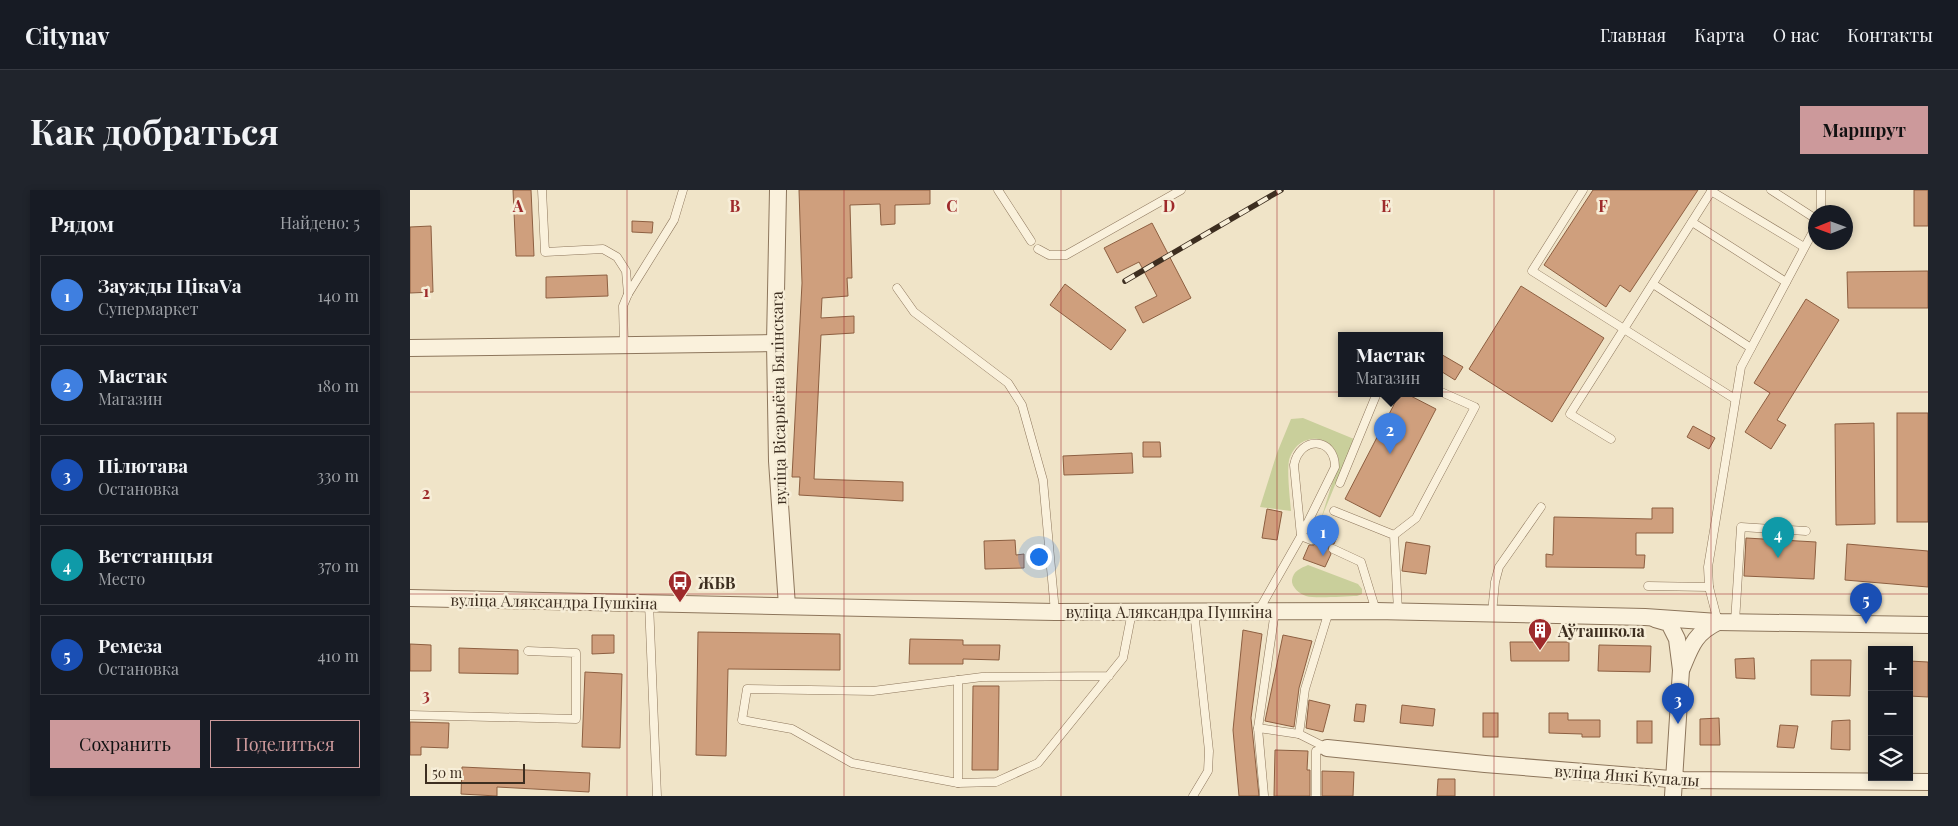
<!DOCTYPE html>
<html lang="ru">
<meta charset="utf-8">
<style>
:root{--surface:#171b24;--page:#20242c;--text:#f1f3f6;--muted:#9ea1a6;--line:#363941;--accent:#cc999b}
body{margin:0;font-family:"Playfair Display",serif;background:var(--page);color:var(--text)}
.controls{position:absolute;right:15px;bottom:15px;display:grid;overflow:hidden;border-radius:0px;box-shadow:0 2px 8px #0003}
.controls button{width:45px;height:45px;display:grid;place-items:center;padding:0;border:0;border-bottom:1px solid var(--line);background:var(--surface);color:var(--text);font:25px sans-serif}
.compass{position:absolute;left:1398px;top:15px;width:45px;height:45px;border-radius:50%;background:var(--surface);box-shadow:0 2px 8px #0003;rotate:269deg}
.scale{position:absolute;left:15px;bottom:12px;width:100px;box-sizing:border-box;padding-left:5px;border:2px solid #3d2e20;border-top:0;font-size:14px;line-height:18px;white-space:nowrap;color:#3d2e20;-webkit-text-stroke:4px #f7eed8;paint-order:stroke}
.you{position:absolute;left:628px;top:366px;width:18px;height:18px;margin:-12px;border:4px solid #fff;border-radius:50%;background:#1a73e8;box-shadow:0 0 0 8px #1a73e833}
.badge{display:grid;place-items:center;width:32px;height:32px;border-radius:50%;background:var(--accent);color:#fff;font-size:16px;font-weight:700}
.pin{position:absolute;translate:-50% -41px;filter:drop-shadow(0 1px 2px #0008)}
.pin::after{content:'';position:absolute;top:26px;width:18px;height:15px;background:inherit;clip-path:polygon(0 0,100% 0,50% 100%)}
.popup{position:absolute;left:928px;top:142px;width:105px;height:65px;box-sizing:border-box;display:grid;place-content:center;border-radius:0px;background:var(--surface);filter:drop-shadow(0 1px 4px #0005);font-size:16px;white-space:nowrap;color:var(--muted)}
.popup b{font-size:19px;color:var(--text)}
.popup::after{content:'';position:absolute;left:50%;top:100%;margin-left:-10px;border:10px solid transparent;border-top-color:var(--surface)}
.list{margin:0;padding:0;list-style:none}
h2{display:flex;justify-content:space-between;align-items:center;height:65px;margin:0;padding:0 20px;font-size:21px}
h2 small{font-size:16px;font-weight:400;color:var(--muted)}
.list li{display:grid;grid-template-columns:32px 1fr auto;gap:15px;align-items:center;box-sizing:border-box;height:80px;margin:0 10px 10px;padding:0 10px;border:1px solid var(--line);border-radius:0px}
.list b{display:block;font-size:19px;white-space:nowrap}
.list p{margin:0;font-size:16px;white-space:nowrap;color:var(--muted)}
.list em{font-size:16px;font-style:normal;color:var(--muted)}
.actions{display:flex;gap:10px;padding:15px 20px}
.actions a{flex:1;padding:11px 0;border:1px solid var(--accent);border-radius:0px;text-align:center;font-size:18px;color:var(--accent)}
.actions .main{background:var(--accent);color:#111}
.icon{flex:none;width:28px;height:28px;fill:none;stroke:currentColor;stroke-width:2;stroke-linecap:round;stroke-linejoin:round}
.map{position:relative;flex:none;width:1518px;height:606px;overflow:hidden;border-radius:0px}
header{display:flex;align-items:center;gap:30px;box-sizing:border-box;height:70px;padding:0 25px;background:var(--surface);border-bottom:1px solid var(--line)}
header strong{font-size:24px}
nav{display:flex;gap:28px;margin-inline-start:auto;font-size:18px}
.intro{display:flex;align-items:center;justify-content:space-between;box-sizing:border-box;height:120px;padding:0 30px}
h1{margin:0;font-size:35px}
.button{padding:12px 22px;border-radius:0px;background:var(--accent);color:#111;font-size:18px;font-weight:700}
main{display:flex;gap:30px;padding:0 30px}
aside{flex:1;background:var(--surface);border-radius:0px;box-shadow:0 2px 8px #0003}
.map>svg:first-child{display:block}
.green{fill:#c9cf9b}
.building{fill:#cf9f7d;stroke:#8d5f41}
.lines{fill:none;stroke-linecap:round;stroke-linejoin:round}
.lane-casing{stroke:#8d765c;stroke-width:9}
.street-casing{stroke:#8d765c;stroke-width:18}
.lane{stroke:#faf1dc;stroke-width:8}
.street{stroke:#faf1dc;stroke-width:16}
.rail-casing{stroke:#3d2e20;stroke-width:5.5}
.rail{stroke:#f7eed8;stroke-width:4;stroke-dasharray:11;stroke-linecap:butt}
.grid{fill:none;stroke:#9e2a2b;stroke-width:1;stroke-opacity:0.55}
.labels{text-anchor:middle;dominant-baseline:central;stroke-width:5;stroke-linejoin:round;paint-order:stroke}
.street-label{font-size:16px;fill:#3d2e20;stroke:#f7eed8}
.poi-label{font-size:16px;font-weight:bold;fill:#3d2e20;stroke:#f7eed8;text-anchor:start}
.grid-label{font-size:16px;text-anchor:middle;font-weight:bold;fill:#9e2a2b;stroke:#f7eed8;stroke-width:5;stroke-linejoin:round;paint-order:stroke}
</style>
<header>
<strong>Citynav</strong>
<nav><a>Главная</a><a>Карта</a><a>О нас</a><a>Контакты</a></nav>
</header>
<div class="intro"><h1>Как добраться</h1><a class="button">Маршрут</a></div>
<main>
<aside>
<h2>Рядом<small>Найдено: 5</small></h2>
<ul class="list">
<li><span class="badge" style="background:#3f7fe0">1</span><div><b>Заужды ЦікаVа</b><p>Супермаркет</p></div><em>140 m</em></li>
<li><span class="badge" style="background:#3f7fe0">2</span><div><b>Мастак</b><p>Магазин</p></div><em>180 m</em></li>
<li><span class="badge" style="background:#1a4fb4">3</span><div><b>Пілютава</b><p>Остановка</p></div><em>330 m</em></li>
<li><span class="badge" style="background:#0f9aa8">4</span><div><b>Ветстанцыя</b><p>Место</p></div><em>370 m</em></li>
<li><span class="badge" style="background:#1a4fb4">5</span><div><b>Ремеза</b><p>Остановка</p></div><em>410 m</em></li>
</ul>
<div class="actions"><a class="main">Сохранить</a><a>Поделиться</a></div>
</aside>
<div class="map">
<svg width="1518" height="606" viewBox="0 0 1518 606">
<rect width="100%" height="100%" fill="#f0e4c8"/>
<g class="green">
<path d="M893,228L944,249L911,329L929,271C924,243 890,241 880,267C876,276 880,309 881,321L850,317L867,263L881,229Z"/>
<path d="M898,375L948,394L952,399V404L947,406C935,406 906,409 896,406C890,404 881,397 882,390C883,381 891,378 898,375Z"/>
</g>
<g class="building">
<path d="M103,0H121L124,66H106Z"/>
<path d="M389,0H520V14L485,15V34L471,35L470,14L440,15L442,88H437L438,106L412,108L411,128L444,126V143L411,145L404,289L493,292V311L389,305L390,287H382L392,93Z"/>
<path d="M1183,0H1288L1220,102L1210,95L1196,117L1134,75Z"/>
<rect x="1504" y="0" width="14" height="36"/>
<path d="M222,31L243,32L242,43L222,42Z"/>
<path d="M742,33L781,108L733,133L725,117L747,106L729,72L707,83L694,58Z"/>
<path d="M21,36L23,102L0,103V37Z"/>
<path d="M1518,81V118H1438L1437,82Z"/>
<path d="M197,85L198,106L136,108V87Z"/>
<path d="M655,94L716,140L701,160L640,115Z"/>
<path d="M1111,96L1194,148L1142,232L1059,179Z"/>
<path d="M1396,109L1429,130L1367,230L1376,235L1361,259L1335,242L1360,203L1344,193Z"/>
<path d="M1029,163L1053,177L1045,190L1029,180Z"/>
<path d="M990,203H995L1026,219L970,327L935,309Z"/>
<rect x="1487" y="223" width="31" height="109"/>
<path d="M1464,233L1465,334L1426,335L1425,234Z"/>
<path d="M1283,236L1305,248L1299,259L1277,247Z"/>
<path d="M733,252H750L751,267H733Z"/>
<path d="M722,263L723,283L654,285L653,266Z"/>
<path d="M1242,318H1263V343H1226V365H1235L1234,378L1136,377V364L1143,365L1144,327L1242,329Z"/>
<path d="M857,319L872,322L867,350L852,348Z"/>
<path d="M905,338L927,347L924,354H920L918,357L921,364L915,377L893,369L899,355H904L906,352V347L903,345Z"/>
<path d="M1336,348L1406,352L1404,389L1334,386Z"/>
<path d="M605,350L606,365L614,364V378L575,379L574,351Z"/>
<path d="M996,352L1020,356L1016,384L992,381Z"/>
<path d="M1437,354L1518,361V397L1435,390Z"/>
<path d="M833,440L852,444L841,528L849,606H829L823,540Z"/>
<path d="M288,442L430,444V480L318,479L316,566L286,565Z"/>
<path d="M182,445H204V463L182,464Z"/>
<path d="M873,445L902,451L889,498L884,537L855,531Z"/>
<path d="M500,449L553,450V455H590L589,470L553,469V474H499Z"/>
<path d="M1100,452H1159V471H1101Z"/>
<path d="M0,454L21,455V481H0Z"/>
<path d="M1189,455L1241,456L1240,482L1188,481Z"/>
<path d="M49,458L108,460V484L49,483Z"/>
<path d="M1344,468L1345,489L1326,488L1325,469Z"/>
<path d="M1401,470H1441L1440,506L1401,505Z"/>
<path d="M1499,471L1518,472V507L1499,506Z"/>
<path d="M175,482L212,484L210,558L172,557Z"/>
<path d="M563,496H589L588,580H562Z"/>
<path d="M899,510L920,515L913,542L896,538Z"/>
<path d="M946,514L956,515L954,532L944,531Z"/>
<path d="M992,515L1025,519L1023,536L990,533Z"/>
<rect x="1073" y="523" width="15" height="24"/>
<path d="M1139,523H1158V530H1190V547H1172V544L1139,543Z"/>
<path d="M1309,528L1310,555H1290V529Z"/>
<path d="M1440,530V560L1421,559L1422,531Z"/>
<rect x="1227" y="531" width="15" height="22"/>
<path d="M0,532L39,533L38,558L11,557V565H0Z"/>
<path d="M1370,535L1388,536L1384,558L1367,557Z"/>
<path d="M865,560L898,561L897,580H900V606H864Z"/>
<path d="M52,577L180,583L179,602L87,597V606L51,604Z"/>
<path d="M912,581L944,582L943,606H912Z"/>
<path d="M1028,589H1045V606H1027Z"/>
</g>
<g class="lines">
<g class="lane-casing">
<g id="lane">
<path d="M132,0L135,62L193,59L207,67L216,81L218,104"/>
<path d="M588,0L621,51"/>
<path d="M1173,0L1122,81L1325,209"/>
<path d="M1361,0L1406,29"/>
<path d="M1411,0V22"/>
<path d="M1301,1L1394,57"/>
<path d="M1282,32L1376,92"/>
<path d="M628,59L639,65H656L771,0"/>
<path d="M1243,94L1341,158"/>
<path d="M487,98L504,122L598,193L612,215L633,290L645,422"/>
<path d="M214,155L213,116L218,104L264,30L273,0"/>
<path d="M1201,249L1160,224L1302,0"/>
<path d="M930,293L967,203"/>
<path d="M924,321L984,345L988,421"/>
<path d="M984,345L1006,328L1065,217L1029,201"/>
<path d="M891,346L901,350"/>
<path d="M923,359L951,372L966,421"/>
<path d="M1238,396L1299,397"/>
<path d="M239,413L247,606"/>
<path d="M849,420L891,346L925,277C925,247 890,245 884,275L891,346"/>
<path d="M1082,423L1085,392L1089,377L1131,317"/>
<path d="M1308,432L1299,397L1298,377L1331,177L1406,36"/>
<path d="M1325,432L1331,337L1396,341"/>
<path d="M699,486L572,487L463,501L337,499L332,530L382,539L442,573L548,593L586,592L628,573L713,468L722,422"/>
<path d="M548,490V593"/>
<path d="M0,525L166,529V463L118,461"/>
<path d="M848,538L889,544L917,558L906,561V606"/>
<path d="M889,544L895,499L919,421"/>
<path d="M854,605L848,538L865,421"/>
<path d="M783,606L798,581L799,561L784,421"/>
</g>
</g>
<g class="street-casing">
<g id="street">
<path d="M368,0L365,153L367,271L377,416"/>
<path d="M0,158L365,153"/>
<path d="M0,408L645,422L966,421L1235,427L1308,432L1518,435"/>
<path d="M1245,429L1259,433L1267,449L1271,480L1263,606"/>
<path d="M1272,478C1281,456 1285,443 1308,432"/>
<path d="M917,558L1075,574L1273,590L1518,592"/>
</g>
</g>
<use href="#lane" class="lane"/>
<use href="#street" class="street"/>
<g class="rail-casing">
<path id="rail" d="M715,91L871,0"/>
</g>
<use href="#rail" class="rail"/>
</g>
<path class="grid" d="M217,0V606M434,0V606M651,0V606M867,0V606M1084,0V606M1301,0V606M0,202H1518M0,404H1518"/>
<defs>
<g id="bus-pin" transform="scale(1.25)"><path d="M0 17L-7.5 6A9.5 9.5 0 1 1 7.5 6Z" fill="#9e2a2b" stroke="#f7eed8"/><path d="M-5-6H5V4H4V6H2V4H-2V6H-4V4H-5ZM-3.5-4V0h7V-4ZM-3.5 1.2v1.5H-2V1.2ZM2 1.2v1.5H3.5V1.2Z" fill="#fff"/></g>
<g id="building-pin" transform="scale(1.25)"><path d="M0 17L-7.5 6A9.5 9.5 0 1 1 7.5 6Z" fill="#9e2a2b" stroke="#f7eed8"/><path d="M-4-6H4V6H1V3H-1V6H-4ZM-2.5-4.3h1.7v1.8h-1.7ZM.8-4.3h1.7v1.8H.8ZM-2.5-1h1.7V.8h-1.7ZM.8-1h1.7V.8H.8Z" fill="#fff"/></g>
</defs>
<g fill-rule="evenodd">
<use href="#bus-pin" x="270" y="392"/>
<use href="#building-pin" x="1130" y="440"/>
</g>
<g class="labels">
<g class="street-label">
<text transform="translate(368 208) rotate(-91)">вуліца Вісарыёна Бялінскага</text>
<text transform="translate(144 411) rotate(1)">вуліца Аляксандра Пушкіна</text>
<text x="759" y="421">вуліца Аляксандра Пушкіна</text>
<text transform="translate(1217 585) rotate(4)">вуліца Янкі Купалы</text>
</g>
<g class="poi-label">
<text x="288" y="392">ЖБВ</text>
<text x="1148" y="440">Аўташкола</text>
</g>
</g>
<g class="grid-label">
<text x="108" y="22">A</text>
<text x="325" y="22">B</text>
<text x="542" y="22">C</text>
<text x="759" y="22">D</text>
<text x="976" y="22">E</text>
<text x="1193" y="22">F</text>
<text x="16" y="107">1</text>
<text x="16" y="309">2</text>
<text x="16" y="511">3</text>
</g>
</svg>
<div class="controls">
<button>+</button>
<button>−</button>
<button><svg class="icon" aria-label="layers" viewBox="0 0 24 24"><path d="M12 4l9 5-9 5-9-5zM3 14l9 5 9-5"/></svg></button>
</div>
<svg class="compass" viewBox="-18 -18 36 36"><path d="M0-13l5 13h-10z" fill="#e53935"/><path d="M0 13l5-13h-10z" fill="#9ea1a6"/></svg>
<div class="scale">50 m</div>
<div class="you"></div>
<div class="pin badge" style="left:913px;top:366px;background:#3f7fe0">1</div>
<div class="pin badge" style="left:980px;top:264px;background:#3f7fe0">2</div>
<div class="popup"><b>Мастак</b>Магазин</div>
<div class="pin badge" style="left:1268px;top:534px;background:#1a4fb4">3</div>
<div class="pin badge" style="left:1368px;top:368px;background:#0f9aa8">4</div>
<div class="pin badge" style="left:1456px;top:434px;background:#1a4fb4">5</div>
</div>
</main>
